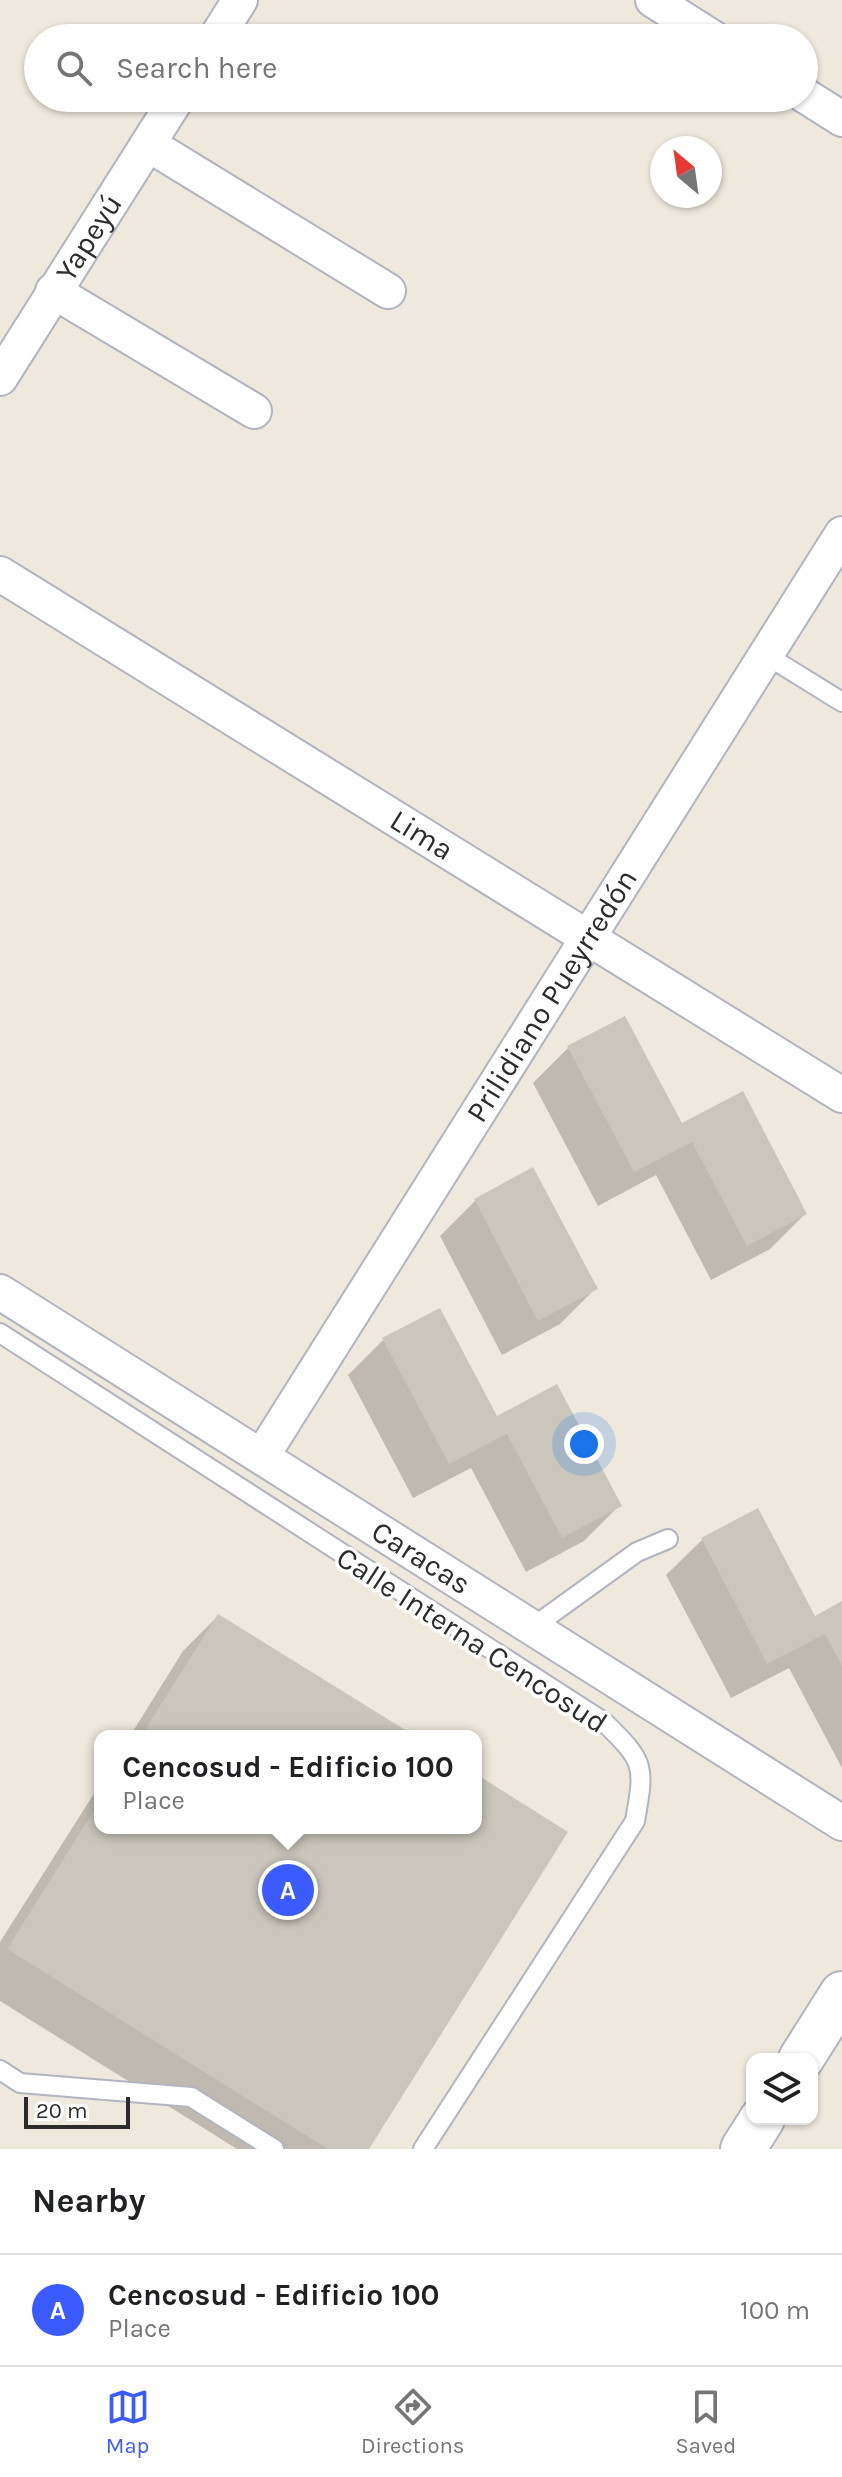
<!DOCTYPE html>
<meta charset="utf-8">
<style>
:root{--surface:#fff;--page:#f2f2f2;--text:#202124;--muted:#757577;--line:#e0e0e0;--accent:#3b5aff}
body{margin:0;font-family:Karla,sans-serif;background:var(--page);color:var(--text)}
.controls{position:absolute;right:24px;bottom:24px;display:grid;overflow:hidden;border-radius:16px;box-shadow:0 2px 6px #0004}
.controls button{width:72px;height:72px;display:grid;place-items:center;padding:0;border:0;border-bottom:2px solid var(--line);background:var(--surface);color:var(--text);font:40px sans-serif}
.compass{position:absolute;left:650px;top:136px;width:72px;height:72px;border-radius:50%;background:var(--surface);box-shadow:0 2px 6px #0004;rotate:331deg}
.scale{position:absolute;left:24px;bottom:20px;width:106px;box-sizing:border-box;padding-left:8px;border:4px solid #2c2c2c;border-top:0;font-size:22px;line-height:28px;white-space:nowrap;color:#2c2c2c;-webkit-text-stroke:6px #fff;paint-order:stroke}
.you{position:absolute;left:584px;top:1444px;width:28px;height:28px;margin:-20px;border:6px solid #fff;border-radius:50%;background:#1a73e8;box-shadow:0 0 0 12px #1a73e833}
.badge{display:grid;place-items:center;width:52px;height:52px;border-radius:50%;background:var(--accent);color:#fff;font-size:26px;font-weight:700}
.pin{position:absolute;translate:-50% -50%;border:4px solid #fff;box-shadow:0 2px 8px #0006}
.popup{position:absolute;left:94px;top:1730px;width:388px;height:104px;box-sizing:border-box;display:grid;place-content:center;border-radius:16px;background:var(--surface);filter:drop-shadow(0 2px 6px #0005);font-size:26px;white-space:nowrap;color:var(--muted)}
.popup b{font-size:30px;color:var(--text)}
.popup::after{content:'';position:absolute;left:50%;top:100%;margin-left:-16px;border:16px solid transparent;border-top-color:var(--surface)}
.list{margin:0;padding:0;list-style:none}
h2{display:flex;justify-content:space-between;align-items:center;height:104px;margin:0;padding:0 32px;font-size:34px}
h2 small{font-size:26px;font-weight:400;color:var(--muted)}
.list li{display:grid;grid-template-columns:52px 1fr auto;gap:24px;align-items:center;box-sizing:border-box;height:112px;padding:0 32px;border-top:2px solid var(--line)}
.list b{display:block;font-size:30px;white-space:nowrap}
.list p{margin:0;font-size:26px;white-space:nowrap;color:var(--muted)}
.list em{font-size:26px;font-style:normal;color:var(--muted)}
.icon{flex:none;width:44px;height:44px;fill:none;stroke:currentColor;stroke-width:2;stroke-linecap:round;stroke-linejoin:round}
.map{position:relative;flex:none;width:842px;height:2149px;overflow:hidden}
.search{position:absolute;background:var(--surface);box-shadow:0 2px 6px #0004;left:24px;right:24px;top:24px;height:88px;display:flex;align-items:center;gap:20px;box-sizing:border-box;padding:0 28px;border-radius:44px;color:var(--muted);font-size:30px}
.sheet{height:216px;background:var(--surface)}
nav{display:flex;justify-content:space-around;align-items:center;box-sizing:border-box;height:112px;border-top:2px solid var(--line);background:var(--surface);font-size:22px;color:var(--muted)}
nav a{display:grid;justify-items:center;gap:4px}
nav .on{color:var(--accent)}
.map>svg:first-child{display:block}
.shadow{fill:#0003}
.building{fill:#cac6bc}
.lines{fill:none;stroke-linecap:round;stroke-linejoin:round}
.service-casing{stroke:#b1b4c1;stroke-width:22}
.minor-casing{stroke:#b1b4c1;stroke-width:38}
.tertiary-casing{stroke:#b1b4c1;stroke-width:48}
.service{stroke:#fff;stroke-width:18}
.minor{stroke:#fff;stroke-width:34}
.tertiary{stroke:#fff;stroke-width:44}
.labels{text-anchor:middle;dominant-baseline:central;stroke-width:7;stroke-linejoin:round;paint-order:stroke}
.street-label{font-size:30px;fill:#2c2c2c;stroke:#fff}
</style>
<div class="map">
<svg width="842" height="2149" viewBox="0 0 842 2149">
<rect width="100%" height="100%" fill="#efe8dd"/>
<g class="shadow">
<path d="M568,1048L681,1126L805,1214L770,1249L711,1280L656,1175L598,1206L533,1083Z"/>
<path d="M533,1170L595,1289L560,1324L502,1355L440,1236L475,1201Z"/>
<path d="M383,1340L619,1506L584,1541L526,1572L471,1468L413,1498L348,1375Z"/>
<path d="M757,1511L814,1618L842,1603V1768L789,1668L731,1698L666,1575L702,1540Z"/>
<path d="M218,1616L411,1736H130L183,1651Z"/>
<path d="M476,1777L566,1832L367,2149H237L0,2001V1942L100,1784V1828H476Z"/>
</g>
<g class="building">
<path d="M625,1016L682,1123L743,1091L807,1214L747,1246L692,1142L634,1172L567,1046Z"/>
<path d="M533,1167L598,1289L538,1321L474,1199Z"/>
<path d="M440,1308L497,1416L557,1384L622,1506L562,1538L507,1434L449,1464L382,1338Z"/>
<path d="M758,1508L815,1616L842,1601V1666L825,1634L767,1664L701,1538Z"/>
<path d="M218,1614L415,1736H141Z"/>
<path d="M476,1774L568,1832L369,2149H328L7,1949L100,1801V1828H476Z"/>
</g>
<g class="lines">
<g class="service-casing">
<g id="service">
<path d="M766,655L842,702"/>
<path d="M0,1333L604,1722C645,1762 645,1765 635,1821L423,2149"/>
<path d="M533,1627L637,1552L668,1539"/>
<path d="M0,2070L20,2083L191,2097L274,2149"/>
</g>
</g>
<g class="minor-casing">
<g id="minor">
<path d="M653,0L713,38"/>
<path d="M216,38L240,0"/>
<path d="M804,95L842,119"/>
<path d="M148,144L388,291"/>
<path d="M53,291L254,411"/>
<path id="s1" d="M0,378L177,98"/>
<path id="s2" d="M0,574L842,1095"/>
<path id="s3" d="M0,1292L842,1823"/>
<path id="s4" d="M262,1456L842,534"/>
</g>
</g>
<g class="tertiary-casing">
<g id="tertiary">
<path d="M801,2059L842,1994"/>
<path d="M743,2149L762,2119"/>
</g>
</g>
<use href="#service" class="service"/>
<use href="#minor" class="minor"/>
<use href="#tertiary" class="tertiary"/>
</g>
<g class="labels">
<g class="street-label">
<text stroke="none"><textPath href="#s1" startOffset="166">Yapeyú</textPath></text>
<text stroke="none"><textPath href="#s2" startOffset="496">Lima</textPath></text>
<text stroke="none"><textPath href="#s4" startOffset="544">Prilidiano Pueyrredón</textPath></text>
<text stroke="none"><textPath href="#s3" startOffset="498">Caracas</textPath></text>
<text transform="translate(472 1640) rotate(33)">Calle Interna Cencosud</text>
</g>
</g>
</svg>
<div class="controls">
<button><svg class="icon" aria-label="layers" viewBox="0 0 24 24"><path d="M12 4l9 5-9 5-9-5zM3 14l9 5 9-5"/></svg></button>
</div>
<svg class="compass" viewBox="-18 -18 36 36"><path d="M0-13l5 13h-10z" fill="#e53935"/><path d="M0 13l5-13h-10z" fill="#757577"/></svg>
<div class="scale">20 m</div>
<div class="you"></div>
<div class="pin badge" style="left:288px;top:1890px">A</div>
<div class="popup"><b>Cencosud - Edificio 100</b>Place</div>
<div class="search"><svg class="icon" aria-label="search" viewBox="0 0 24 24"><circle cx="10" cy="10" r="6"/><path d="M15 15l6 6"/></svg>Search here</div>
</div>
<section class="sheet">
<h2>Nearby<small></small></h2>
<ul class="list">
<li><span class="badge">A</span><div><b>Cencosud - Edificio 100</b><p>Place</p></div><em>100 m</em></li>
</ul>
</section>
<nav>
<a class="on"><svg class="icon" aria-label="map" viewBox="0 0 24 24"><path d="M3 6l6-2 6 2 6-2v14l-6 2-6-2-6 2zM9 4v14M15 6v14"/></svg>Map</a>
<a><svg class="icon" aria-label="directions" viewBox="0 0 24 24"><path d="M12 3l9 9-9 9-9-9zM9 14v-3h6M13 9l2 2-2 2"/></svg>Directions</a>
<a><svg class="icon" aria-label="saved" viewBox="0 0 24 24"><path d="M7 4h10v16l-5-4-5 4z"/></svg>Saved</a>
</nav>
